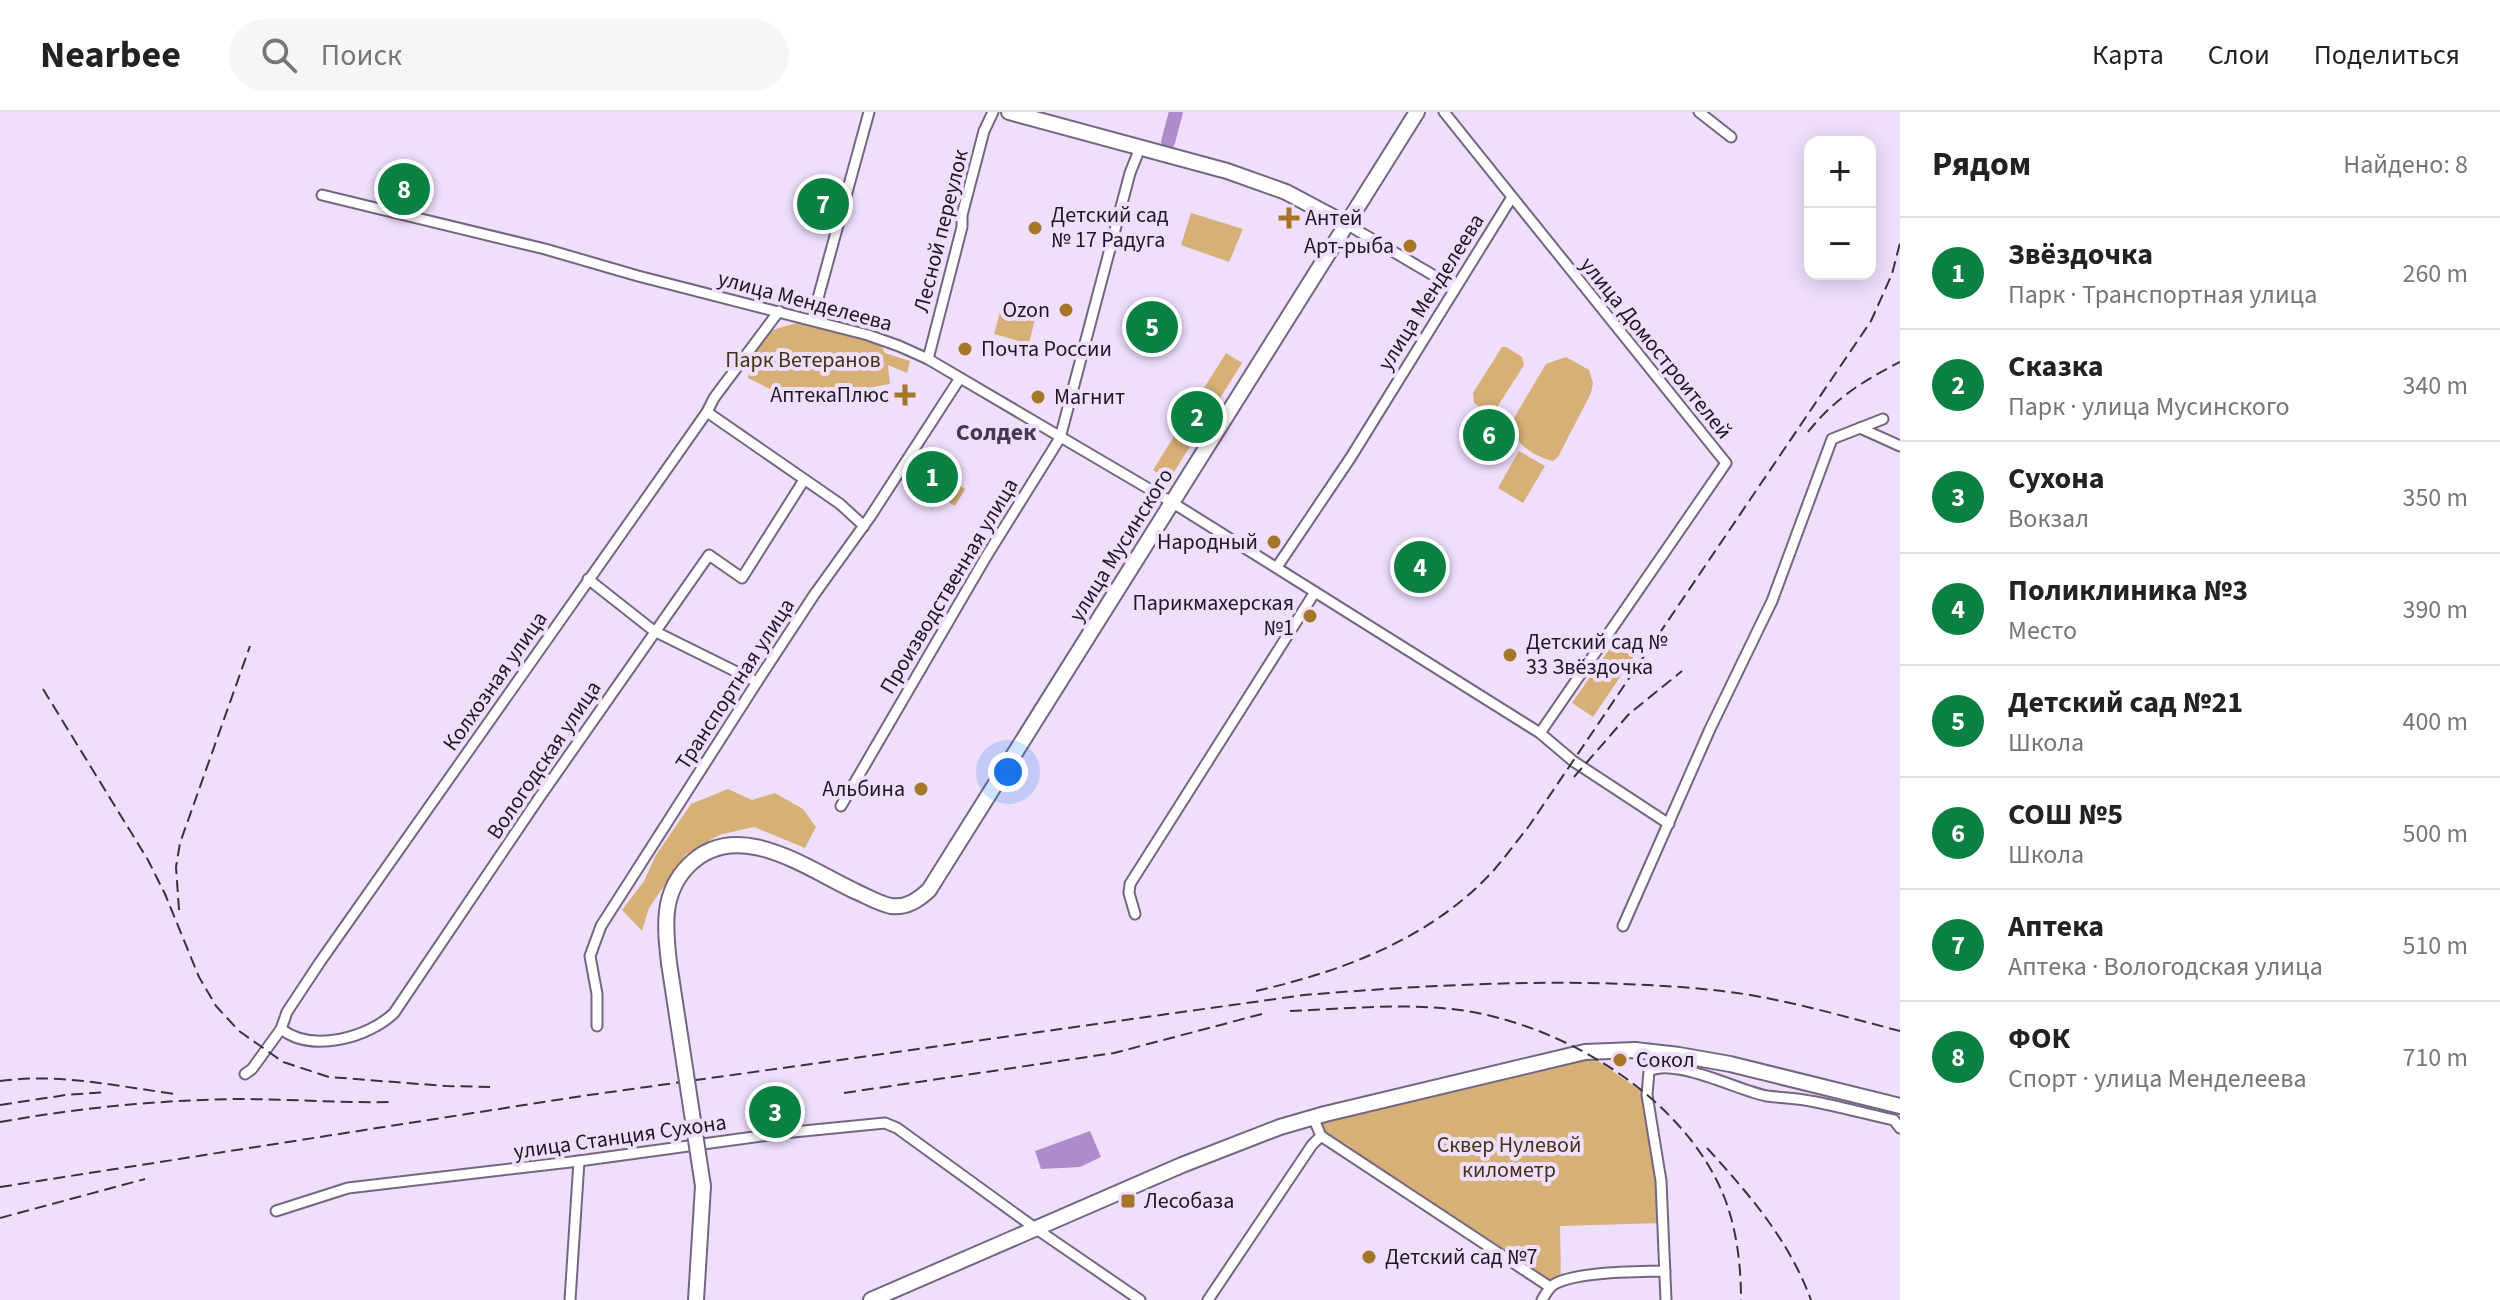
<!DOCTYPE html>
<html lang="ru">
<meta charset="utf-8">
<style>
:root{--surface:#fff;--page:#f6f6f6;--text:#222;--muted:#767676;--line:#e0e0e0;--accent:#0b8043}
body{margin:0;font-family:"Source Sans 3",sans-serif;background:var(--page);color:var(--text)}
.controls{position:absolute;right:24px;top:24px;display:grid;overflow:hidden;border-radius:16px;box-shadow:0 4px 20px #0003}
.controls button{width:72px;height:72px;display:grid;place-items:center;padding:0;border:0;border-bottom:2px solid var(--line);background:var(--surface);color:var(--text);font:40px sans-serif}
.you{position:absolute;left:1008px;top:660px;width:28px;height:28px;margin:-20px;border:6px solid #fff;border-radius:50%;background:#1a73e8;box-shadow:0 0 0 12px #1a73e833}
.badge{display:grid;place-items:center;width:52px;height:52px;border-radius:50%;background:var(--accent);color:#fff;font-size:26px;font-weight:700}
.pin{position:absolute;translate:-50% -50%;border:4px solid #fff;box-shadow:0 2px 8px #0006}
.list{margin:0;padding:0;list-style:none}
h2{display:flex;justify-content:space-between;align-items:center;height:104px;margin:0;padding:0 32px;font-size:34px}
h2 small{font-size:26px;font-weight:400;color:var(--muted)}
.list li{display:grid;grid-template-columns:52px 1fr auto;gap:24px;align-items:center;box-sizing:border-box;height:112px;padding:0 32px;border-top:2px solid var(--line)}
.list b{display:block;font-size:30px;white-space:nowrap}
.list p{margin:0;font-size:26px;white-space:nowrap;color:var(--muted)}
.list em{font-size:26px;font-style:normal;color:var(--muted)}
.icon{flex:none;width:44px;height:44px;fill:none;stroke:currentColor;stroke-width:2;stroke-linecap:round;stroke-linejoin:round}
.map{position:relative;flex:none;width:1900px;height:1188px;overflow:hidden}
header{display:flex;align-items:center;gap:48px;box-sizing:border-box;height:112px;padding:0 40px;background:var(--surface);border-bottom:2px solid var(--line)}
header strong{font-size:38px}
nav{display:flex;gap:44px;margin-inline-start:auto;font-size:28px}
.search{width:560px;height:72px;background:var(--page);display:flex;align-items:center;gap:20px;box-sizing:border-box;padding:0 28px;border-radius:44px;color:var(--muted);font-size:30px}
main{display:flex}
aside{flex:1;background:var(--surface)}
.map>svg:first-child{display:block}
.green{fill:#d6b077}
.water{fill:#af8bcb}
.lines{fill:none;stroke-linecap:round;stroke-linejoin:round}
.river{stroke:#af8bcb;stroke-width:14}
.street-casing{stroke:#746680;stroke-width:13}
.secondary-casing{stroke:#746680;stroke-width:18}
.street{stroke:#fff;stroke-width:9}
.secondary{stroke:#fff;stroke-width:14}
.rail{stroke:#39323e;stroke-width:2;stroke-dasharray:12 6;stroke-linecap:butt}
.secondary-bridge-casing{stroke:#746680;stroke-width:18;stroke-linecap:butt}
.secondary-bridge{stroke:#fff;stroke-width:14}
.poi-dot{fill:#a37628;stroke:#efdffc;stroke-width:3}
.labels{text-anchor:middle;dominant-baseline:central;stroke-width:8;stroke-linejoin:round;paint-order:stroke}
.poi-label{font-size:22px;fill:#1e1822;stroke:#efdffc;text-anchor:start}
.street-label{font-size:22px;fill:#1e1822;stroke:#efdffc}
.park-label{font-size:22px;fill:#453214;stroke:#efdffc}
.neighbourhood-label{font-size:24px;font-weight:bold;fill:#453950;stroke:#efdffc}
</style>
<header>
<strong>Nearbee</strong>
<div class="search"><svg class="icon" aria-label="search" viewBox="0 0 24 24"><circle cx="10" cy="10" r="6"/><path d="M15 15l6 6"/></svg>Поиск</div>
<nav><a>Карта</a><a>Слои</a><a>Поделиться</a></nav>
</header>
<main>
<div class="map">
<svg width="1900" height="1188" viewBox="0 0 1900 1188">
<rect width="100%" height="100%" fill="#efdffc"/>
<g class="green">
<path d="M1191,101L1243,117L1229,150L1181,133Z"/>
<path d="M1002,193L1036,202L1029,232L994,222Z"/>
<path d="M802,210L879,230L885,241L910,249L907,261L888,253L890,272L788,290L776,280L748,266C756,220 758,221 802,210Z"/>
<path d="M1502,235H1506L1522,245L1524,253L1496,297L1488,300L1474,291L1473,281Z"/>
<path d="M1226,241L1242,251L1169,368L1153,358Z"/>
<path d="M1566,245L1589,258L1593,271L1591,281L1558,345L1553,349C1534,345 1513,331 1511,311L1546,252Z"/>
<path d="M1519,339L1545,354L1523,391L1498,376Z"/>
<path d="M925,353L965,377L955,394L929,379L923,388L909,379Z"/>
<path d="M1619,523L1639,537L1593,605L1572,591Z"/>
<path d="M728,677L752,688L775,681L803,697L816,715L805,736L754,715L719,723L686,742L649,796L642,819L622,798L644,769L656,743L691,692Z"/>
<path d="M1585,940L1647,983L1663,1111L1560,1114L1561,1170L1550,1175L1321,1024L1313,1005Z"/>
</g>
<path class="water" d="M1090,1019L1101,1045L1080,1055L1041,1057L1035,1039Z"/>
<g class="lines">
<path class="river" d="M1168,30L1176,0"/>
<g class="street-casing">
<g id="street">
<path d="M1444,0L1726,351L1540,621"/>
<path d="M1699,0L1731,25"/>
<path d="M322,83L545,137L638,164L868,223L899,234L928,247L1173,391L1540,621L1573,649L1669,712"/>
<path d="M1348,113L1455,176"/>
<path d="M812,208L869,0"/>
<path d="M928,247L962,115V103L984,19L993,0"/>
<path d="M707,300L840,392L864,414"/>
<path d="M1860,316L1900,334"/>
<path d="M1277,455L1351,345L1512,85"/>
<path d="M588,467L654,519L757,570"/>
<path d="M841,694L986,445L1060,326L1130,61L1140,36"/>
<path d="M1135,802L1129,781L1130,772L1315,480"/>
<path d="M1623,814L1710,617L1772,489L1832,327L1883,307"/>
<path d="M597,914V882L590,844L601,814L757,570L814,483L870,405L960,266"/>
<path d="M281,917C312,941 368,926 394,901L539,686L709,443L742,466L804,368"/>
<path d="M245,962L252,957L281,917L287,900L320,850L707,300L714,286L779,199"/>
<path d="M1313,1005L1321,1024L1550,1175"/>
<path d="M276,1099L348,1076L579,1049L783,1021L885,1011L897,1016L1035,1116L1140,1188"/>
<path d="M570,1188L579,1049"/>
<path d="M1208,1188L1312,1033L1321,1024"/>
<path d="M1542,1188C1545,1183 1548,1177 1553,1173C1575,1159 1638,1160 1665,1159"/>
<path d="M1666,1188L1661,1069L1647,983L1649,959C1675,945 1739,979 1767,984C1782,986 1796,986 1810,989C1838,994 1866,1002 1894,1008L1900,1016"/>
</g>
</g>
<g class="secondary-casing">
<g id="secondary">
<path d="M1009,0L1227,59L1286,80L1348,113"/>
<path d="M669,851C665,815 661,781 689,753C738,704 809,758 857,780C868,785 880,792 891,794C907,796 918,788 929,778L1417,0"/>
<path d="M696,1188L703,1074"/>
<path d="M871,1188L1182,1053L1280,1015L1325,1002L1585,940L1635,938L1679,943L1730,952L1900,994"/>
</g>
</g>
<use href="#street" class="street"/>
<use href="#secondary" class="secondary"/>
<g class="rail">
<path d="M1808,320C1833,288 1864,268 1900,250"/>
<path d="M43,577L148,748L165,782L199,865L216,894L239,919L283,950L329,965L446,974L490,975"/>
<path d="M1574,665L1629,602L1682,559"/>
<path d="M179,798L176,755L180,731L250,534"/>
<path d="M1256,879C1344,859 1432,826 1494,758C1506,744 1517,729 1529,714L1871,209L1892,162L1900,131"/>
<path d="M1290,899C1340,897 1391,892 1441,896C1551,904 1684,981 1725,1087C1737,1119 1741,1154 1741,1188"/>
<path d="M0,969C59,961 116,974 175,982"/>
<path d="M844,981L1114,941L1262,902"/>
<path d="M0,993L66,983L107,980"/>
<path d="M0,1010C79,996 158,988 238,987C289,987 340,991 391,990"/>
<path d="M1707,1036C1749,1082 1789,1128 1811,1188"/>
<path d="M0,1075L582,984L1304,883C1438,872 1589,864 1722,879C1782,886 1842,904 1900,919"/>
<path d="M0,1106L145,1067"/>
</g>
<g class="secondary-bridge-casing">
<path id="secondary-bridge" d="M669,851L703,1074"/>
</g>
<use href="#secondary-bridge" class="secondary-bridge"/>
</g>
<g class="poi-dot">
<path d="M1285 94h8v8h8v8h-8v8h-8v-8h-8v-8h8z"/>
<circle cx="1035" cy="116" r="8"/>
<circle cx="1410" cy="134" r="8"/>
<circle cx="1066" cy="198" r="8"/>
<circle cx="965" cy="237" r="8"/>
<path d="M901 271h8v8h8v8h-8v8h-8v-8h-8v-8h8z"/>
<circle cx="1038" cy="285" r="8"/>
<circle cx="1274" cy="430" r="8"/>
<circle cx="1310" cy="504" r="8"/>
<circle cx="1510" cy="543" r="8"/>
<circle cx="921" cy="677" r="8"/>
<circle cx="1620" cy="948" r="8"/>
<rect x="1120" y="1081" width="16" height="16" rx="4"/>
<circle cx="1369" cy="1145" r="8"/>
</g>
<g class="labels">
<g class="poi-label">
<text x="1051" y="103">Детский сад<tspan x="1051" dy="25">№ 17 Радуга</tspan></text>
<text x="1305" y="106">Антей</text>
<text x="1394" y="134" text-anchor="end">Арт-рыба</text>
<text x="1050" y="198" text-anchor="end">Ozon</text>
<text x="981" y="237">Почта России</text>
<text x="889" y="283" text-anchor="end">АптекаПлюс</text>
<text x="1054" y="285">Магнит</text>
<text x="1258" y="430" text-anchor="end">Народный</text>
<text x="1294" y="491" text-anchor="end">Парикмахерская<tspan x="1294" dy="25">№1</tspan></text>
<text x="1526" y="530">Детский сад №<tspan x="1526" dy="25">33 Звёздочка</tspan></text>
<text x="905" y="677" text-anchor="end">Альбина</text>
<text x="1636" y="948">Сокол</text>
<text x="1144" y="1089">Лесобаза</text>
<text x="1385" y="1145">Детский сад №7</text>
</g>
<g class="street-label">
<text transform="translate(941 119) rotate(-76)">Лесной переулок</text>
<text transform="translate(1431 180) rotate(-58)">улица Менделеева</text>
<text transform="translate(805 189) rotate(15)">улица Менделеева</text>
<text transform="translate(1656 236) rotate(51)">улица Домостроителей</text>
<text transform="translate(1121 433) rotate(-58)">улица Мусинского</text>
<text transform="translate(949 474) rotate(-59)">Производственная улица</text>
<text transform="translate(495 569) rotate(-55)">Колхозная улица</text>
<text transform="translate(735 572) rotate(-57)">Транспортная улица</text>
<text transform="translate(544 648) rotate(-56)">Вологодская улица</text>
<text transform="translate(620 1025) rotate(-8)">улица Станция Сухона</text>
</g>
<g class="park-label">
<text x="803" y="248">Парк Ветеранов</text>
<text x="1509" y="1033">Сквер Нулевой<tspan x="1509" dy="25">километр</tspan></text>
</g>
<g class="neighbourhood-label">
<text x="996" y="320">Солдек</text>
</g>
</g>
</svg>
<div class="controls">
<button>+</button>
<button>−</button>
</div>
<div class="you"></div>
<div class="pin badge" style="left:932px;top:365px">1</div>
<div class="pin badge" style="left:1197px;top:305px">2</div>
<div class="pin badge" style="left:775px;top:1000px">3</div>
<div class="pin badge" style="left:1420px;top:455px">4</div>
<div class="pin badge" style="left:1152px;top:215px">5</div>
<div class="pin badge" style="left:1489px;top:323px">6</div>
<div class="pin badge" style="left:823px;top:92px">7</div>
<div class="pin badge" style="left:404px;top:77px">8</div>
</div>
<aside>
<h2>Рядом<small>Найдено: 8</small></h2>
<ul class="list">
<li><span class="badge">1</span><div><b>Звёздочка</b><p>Парк · Транспортная улица</p></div><em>260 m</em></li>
<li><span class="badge">2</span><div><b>Сказка</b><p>Парк · улица Мусинского</p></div><em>340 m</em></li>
<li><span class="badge">3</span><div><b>Сухона</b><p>Вокзал</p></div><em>350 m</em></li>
<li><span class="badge">4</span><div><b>Поликлиника №3</b><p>Место</p></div><em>390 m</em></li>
<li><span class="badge">5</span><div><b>Детский сад №21</b><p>Школа</p></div><em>400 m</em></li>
<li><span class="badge">6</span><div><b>СОШ №5</b><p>Школа</p></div><em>500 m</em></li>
<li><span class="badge">7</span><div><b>Аптека</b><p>Аптека · Вологодская улица</p></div><em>510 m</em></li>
<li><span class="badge">8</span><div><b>ФОК</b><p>Спорт · улица Менделеева</p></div><em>710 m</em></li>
</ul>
</aside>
</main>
